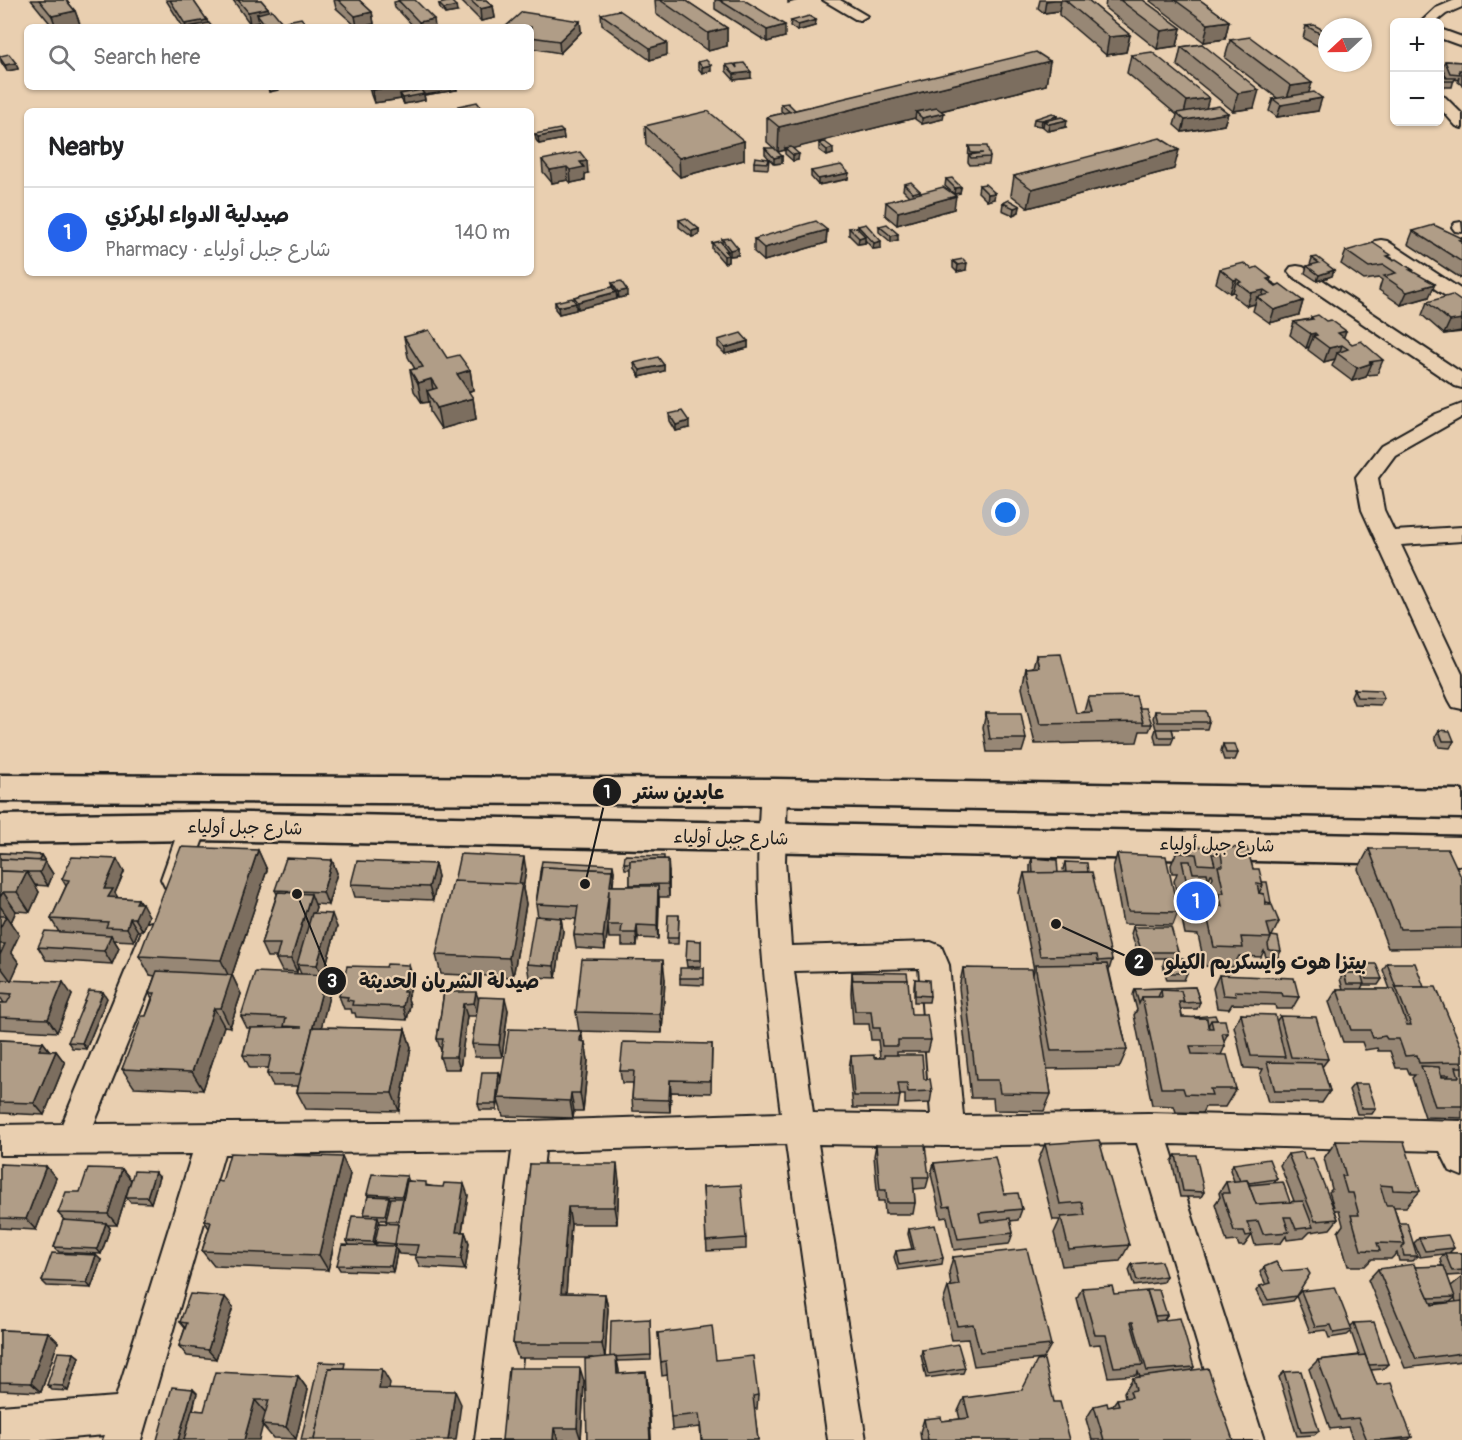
<!DOCTYPE html>
<meta charset="utf-8">
<style>
:root{--surface:#fff;--page:#f2f2f2;--text:#202124;--muted:#757577;--line:#e0e0e0;--accent:#2563eb}
body{margin:0;font-family:Pangolin,"Playpen Sans Arabic",sans-serif;background:var(--page);color:var(--text)}
.controls{position:absolute;right:18px;top:18px;display:grid;overflow:hidden;border-radius:9px;box-shadow:0 2px 4px #0004}
.controls button{width:54px;height:54px;display:grid;place-items:center;padding:0;border:0;border-bottom:2px solid var(--line);background:var(--surface);color:var(--text);font:30px sans-serif}
.compass{position:absolute;left:1318px;top:18px;width:54px;height:54px;border-radius:50%;background:var(--surface);box-shadow:0 2px 4px #0004;rotate:248deg}
.you{position:absolute;left:1006px;top:513px;width:21px;height:21px;margin:-15px;border:4px solid #fff;border-radius:50%;background:#1a73e8;box-shadow:0 0 0 9px #1a73e833}
.badge{display:grid;place-items:center;width:39px;height:39px;border-radius:50%;background:var(--accent);color:#fff;font-size:20px;font-weight:700}
.pin{position:absolute;translate:-50% -50%;border:3px solid #fff;box-shadow:0 2px 6px #0006}
.list{margin:0;padding:0;list-style:none}
h2{display:flex;justify-content:space-between;align-items:center;height:78px;margin:0;padding:0 24px;font-size:26px}
h2 small{font-size:20px;font-weight:400;color:var(--muted)}
.list li{display:grid;grid-template-columns:39px 1fr auto;gap:18px;align-items:center;box-sizing:border-box;height:90px;padding:0 24px;border-top:2px solid var(--line)}
.list b{display:block;font-size:22px;white-space:nowrap}
.list p{margin:0;font-size:20px;white-space:nowrap;color:var(--muted)}
.list em{font-size:20px;font-style:normal;color:var(--muted)}
.icon{flex:none;width:33px;height:33px;fill:none;stroke:currentColor;stroke-width:2;stroke-linecap:round;stroke-linejoin:round}
.map{position:relative;flex:none;width:1462px;height:1440px;overflow:hidden}
.search{position:absolute;background:var(--surface);box-shadow:0 2px 4px #0004;left:24px;top:24px;width:510px;height:66px;display:flex;align-items:center;gap:15px;box-sizing:border-box;padding:0 21px;border-radius:9px;color:var(--muted);font-size:22px}
.panel{position:absolute;background:var(--surface);box-shadow:0 2px 4px #0004;left:24px;top:108px;width:510px;height:168px;border-radius:9px}
.map>svg:first-child{display:block}
.lines{fill:none;stroke-linecap:round;stroke-linejoin:round}
.minor-casing{stroke:#1c1c1c;stroke-width:4}
.primary-casing{stroke:#1c1c1c;stroke-width:5}
.minor{fill:#e9cfb0;fill-rule:evenodd}
.primary{fill:#e9cfb0;fill-rule:evenodd}
.wall{fill:#978774;stroke:#1c1c1c;stroke-width:1.5;fill-rule:evenodd}
.shaded-wall{fill:#7b6e5e;stroke:#1c1c1c;stroke-width:1.5}
.building{fill:#b09d87;stroke:#1c1c1c;stroke-width:1.5}
.labels{text-anchor:middle;dominant-baseline:central;stroke-width:4.5;stroke-linejoin:round;paint-order:stroke}
.street-label{font-size:18px;fill:#1c1c1c;stroke:#e9cfb0}
.leader{fill:none;stroke:#1c1c1c;stroke-width:2}
.callout-dot{fill:#1c1c1c;stroke:#e9cfb0;stroke-width:2}
.mark-label{font-size:18px;text-anchor:middle;font-weight:bold;fill:#fff}
.callout-label{font-size:20px;text-anchor:middle;font-weight:bold;fill:#1c1c1c;stroke:#e9cfb0;stroke-width:4.5;stroke-linejoin:round;paint-order:stroke}
</style>
<div class="map">
<svg width="1462" height="1440" viewBox="0 0 1462 1440">
<rect width="100%" height="100%" fill="#e9cfb0"/>
<filter id="ink" filterUnits="userSpaceOnUse"><feTurbulence type="fractalNoise" baseFrequency=".0167" numOctaves="2"/><feDisplacementMap in="SourceGraphic" scale="12" xChannelSelector="R" yChannelSelector="G"/><feConvolveMatrix kernelMatrix="1 2 1 2 8 2 1 2 1" color-interpolation-filters="sRGB"/></filter>
<g filter="url(#ink)">
<g class="lines">
<g class="minor-casing">
<g id="minor">
<path d="M823,0H840L867,16L860,20L855,19Z"/>
<path d="M1455,0H1462V7L1446,14L1436,22H1421L1436,8Z"/>
<path d="M1440,29L1462,37V46L1440,38Z"/>
<path d="M1440,95L1445,97L1462,114V128L1456,126L1440,108Z"/>
<path d="M1461,222L1462,232L1455,231L1452,227L1455,223Z"/>
<path d="M1381,240L1387,241L1462,290V304L1455,302L1375,249L1372,245L1375,241Z"/>
<path d="M1297,266L1303,267L1462,373V388L1455,386L1291,275L1288,271L1291,267Z"/>
<path d="M1462,404V417L1395,455L1378,478L1384,510L1394,531L1462,527V541L1401,545L1462,674V709L1453,707L1449,700L1362,510L1356,477L1381,445L1436,414Z"/>
<path d="M774,782L783,785L787,792L785,861L791,946L931,942L941,946L949,965L963,1116L1148,1113L1462,1121V1176L1450,1171L1440,1151L1169,1144L1264,1440H1226L1137,1143L949,1146L818,1144L866,1440H828L786,1144L545,1151L513,1440H475L512,1151L224,1154L141,1440H103L105,1435L46,1440H0V1406L116,1397L192,1154L0,1155V1125L62,1124L145,924L155,921L165,924L170,933L148,993L94,1124L530,1121L781,1113C767,1006 752,901 761,792L765,785ZM919,968L931,1115L813,1113L794,971Z"/>
<path d="M194,815L204,818L208,826L185,887L175,891L165,887L161,879L180,826L184,818Z"/>
</g>
</g>
<g class="primary-casing">
<g id="primary">
<path d="M0,775L774,779L1462,790V818L774,805L0,801Z"/>
<path d="M194,812L1462,837V865L194,840L0,843V815Z"/>
</g>
</g>
<use href="#minor" class="minor"/>
<use href="#primary" class="primary"/>
</g>
<g class="wall">
<path d="M31,0H66L75,11L81,27H53Z"/>
<path d="M166,0H193L208,23L212,27H183Z"/>
<path d="M233,0H261L268,8L269,11L286,27H261L259,22L250,24Z"/>
<path d="M334,0H359L372,12L374,24L357,27L336,8Z"/>
<path d="M460,0H486L493,6L495,18L481,21Z"/>
<path d="M655,0H685L727,28V46L708,51L656,14Z"/>
<path d="M715,0H744L785,37L767,42L715,9Z"/>
<path d="M1040,0H1088L1130,35L1126,52L1106,55L1059,15V11L1044,13L1038,8Z"/>
<path d="M1106,0H1143L1181,28L1177,46L1157,49L1105,8Z"/>
<path d="M1151,0H1200L1229,21L1225,39L1204,42L1150,1Z"/>
<path d="M398,1L435,27H414L400,12V11H398L395,8L394,2Z"/>
<path d="M439,4L457,12L445,14L440,9Z"/>
<path d="M601,14L667,55L650,60L602,25Z"/>
<path d="M816,20L815,26L797,31L790,26L791,21Z"/>
<path d="M580,21L581,32L560,53L531,48V27Z"/>
<path d="M1306,26L1327,32V51L1303,38Z"/>
<path d="M1230,40L1308,93L1318,111L1277,117L1269,111L1273,99L1277,98L1225,58Z"/>
<path d="M1202,44L1254,108L1233,111L1177,65L1181,47Z"/>
<path d="M1131,55L1206,108L1228,113L1224,125L1182,132L1174,125L1177,115L1127,73Z"/>
<path d="M0,56L16,63L18,69L7,71L1,62Z"/>
<path d="M1050,61L1046,85L941,111L943,119L922,124L915,119V118L793,148L798,160L793,161L785,154V150L778,152L767,142V117L784,113L781,111V104L795,110Z"/>
<path d="M1445,61L1462,62V85L1458,82L1459,76L1458,80L1454,79L1452,87H1440V74L1447,78L1442,67Z"/>
<path d="M698,62L711,71L702,73L698,68Z"/>
<path d="M726,65L751,78L734,80L726,71Z"/>
<path d="M369,87H456L457,90L424,95L425,100L404,104L401,99L374,103L371,95Z"/>
<path d="M1057,116L1056,118L1066,127L1048,131L1043,127V126H1041L1033,125L1034,119Z"/>
<path d="M645,126L744,141V160L680,177L646,145Z"/>
<path d="M563,132L564,139L539,144L536,140L535,134Z"/>
<path d="M819,143L833,154L827,156L819,150Z"/>
<path d="M969,146L990,157L989,164L970,165L968,162Z"/>
<path d="M765,148L782,156V163L774,164L765,154Z"/>
<path d="M769,159L768,169L754,168V162Z"/>
<path d="M542,160L588,173L585,174V180L571,183L568,180L552,183L543,172Z"/>
<path d="M1174,169L1028,208L1011,195L1014,176L1035,171Z"/>
<path d="M811,171L848,179L818,185L811,177Z"/>
<path d="M946,179L961,187L960,193L954,194V209L897,225L885,215L886,202L909,196L903,190L904,184L920,191V193L954,194L945,186Z"/>
<path d="M979,185L994,199L987,201L978,192Z"/>
<path d="M1003,203L1020,206L1019,212L1013,215L1002,210Z"/>
<path d="M679,220L699,229V235L692,237L679,227Z"/>
<path d="M858,226L881,248L873,249L865,240V243L858,244L849,235V228L858,229Z"/>
<path d="M879,226L898,240L891,242L879,232Z"/>
<path d="M827,230L826,243L764,261L754,252V239Z"/>
<path d="M1413,231L1462,238V279L1408,244Z"/>
<path d="M722,239L738,248V255L730,256L728,255V262L724,263L712,249V243H722Z"/>
<path d="M1346,251L1390,257L1413,270L1412,271L1429,297L1401,305L1379,290L1382,280L1379,278L1364,280L1341,264Z"/>
<path d="M1312,258L1334,270L1332,276L1317,281L1305,273L1307,266L1310,265Z"/>
<path d="M953,261L966,270L957,272L953,268Z"/>
<path d="M1220,269L1270,281L1303,301L1299,315L1270,323L1253,311L1255,304L1247,306L1234,296L1235,293L1233,292L1230,293L1216,283Z"/>
<path d="M612,283L627,296L619,298L617,295V299L578,309L576,306V310L559,314L555,309V302L574,301V297L613,287Z"/>
<path d="M1427,302H1462V332L1444,334L1422,315Z"/>
<path d="M1311,317L1352,344L1383,360L1377,374L1367,375L1366,377L1352,381L1332,366L1335,359L1324,362L1308,350L1309,347L1306,348L1290,335L1294,322L1310,319Z"/>
<path d="M404,337L447,358L470,370L473,390L468,392L473,398L476,419L441,429L430,412L429,402L422,403L414,391L410,370L415,369L408,357Z"/>
<path d="M718,340L748,341V348L725,354L718,347Z"/>
<path d="M634,363L664,365V371L640,377L635,369Z"/>
<path d="M669,414L689,428L676,431L670,421Z"/>
<path d="M1036,655L1076,713L1084,712L1088,697L1139,708L1152,724L1149,731H1140L1137,742L1035,744L1022,688L1026,668L1033,667Z"/>
<path d="M1354,689L1384,698L1380,705L1354,704L1351,696Z"/>
<path d="M1155,711L1209,722L1207,729H1172L1174,737L1171,744H1156L1154,735L1156,729L1153,718Z"/>
<path d="M986,713L1026,739L1022,752H987L983,727Z"/>
<path d="M1439,730L1454,741L1450,748L1439,747L1435,737Z"/>
<path d="M1223,744L1238,753L1235,760H1224L1221,751Z"/>
<path d="M1179,846L1247,848L1253,869L1262,882L1271,903L1270,905L1279,922L1272,936L1281,951L1278,957H1266L1264,951L1261,957L1239,956L1233,967L1205,966L1198,935L1185,934L1174,881L1177,873H1172L1171,865ZM1211,874H1212L1213,877L1210,884L1209,879ZM1209,887L1213,904V906H1209L1206,894Z"/>
<path d="M1369,849L1462,879V947L1388,948L1358,869Z"/>
<path d="M258,850L267,870L232,975L241,994L230,1027L224,1026L203,1090L134,1087L122,1069L146,1016L152,998L149,993L155,976L150,975L139,956Z"/>
<path d="M0,853L41,855L53,874L48,886L35,885L39,892L30,912L16,911L11,922L9,921L19,935L11,952L19,963L11,980L72,995L57,1032L0,1029V1003H4L0,997V986L2,981L0,980Z"/>
<path d="M1117,854L1178,912L1173,925L1123,924L1113,868Z"/>
<path d="M1032,858L1058,873H1064L1063,869L1065,862L1088,872L1112,960L1109,970L1127,1050L1119,1068L1047,1069L1051,1094L1044,1111L994,1110L993,1098H971L959,987L963,968L1033,974L1034,970L1019,893L1024,873H1030V865Z"/>
<path d="M664,859L669,872V897H659L658,939L638,938L637,946H622V938H609L608,927L605,950L576,948L574,935L576,919L561,918L563,931L556,978L529,977L527,964L538,917L536,904L540,872L614,871L613,886H630V869H625L624,863Z"/>
<path d="M332,860L337,873L328,905L315,904L316,907L314,913L337,927L323,975H326L331,988L321,1027L405,1029L411,1047L399,1111L306,1109L297,1092L298,1086H273L267,1074L268,1068H250L243,1055L250,1028H247L241,1016L301,974L298,967L297,972L282,971L276,959V957H267L261,944L277,894L275,890Z"/>
<path d="M435,864L438,877L433,900L355,897L351,884Z"/>
<path d="M526,870L523,889L526,904L513,977L441,974L436,955Z"/>
<path d="M124,872L115,893L118,898L138,899L149,916L143,931H138L134,941L114,940L119,948L112,964L46,960L38,947L59,932L51,919L66,886L62,879Z"/>
<path d="M679,915L678,944H667V938Z"/>
<path d="M1133,927L1178,952L1175,958L1187,973L1184,980H1167L1163,965L1165,958H1174H1140L1131,934Z"/>
<path d="M701,941V966L687,967L686,960Z"/>
<path d="M1387,963L1424,987L1462,1049V1118L1425,1117L1412,1078L1415,1075H1410L1407,1068H1396L1390,1051H1378L1377,1048L1365,1050L1362,1042H1343L1329,1002L1337,989H1343L1340,979L1344,973H1358L1357,970L1361,964L1382,979L1378,985H1363L1361,989H1390L1383,970ZM1442,1075H1449L1448,1077H1442Z"/>
<path d="M704,968V985L680,984V978Z"/>
<path d="M852,972L911,1014L931,1040L928,1052H897V1055L924,1079L932,1091L930,1103L905,1104V1095H900L898,1108H853L849,1068L851,1056L880,1058L878,1040H871L869,1024H853L851,993Z"/>
<path d="M1219,975L1299,997L1292,1009H1276L1275,1005L1232,1004L1229,1009L1217,1008L1213,988Z"/>
<path d="M413,978L408,999L410,1005L407,1020L356,1017L355,1013H352L351,1009H344L339,996Z"/>
<path d="M665,979L662,1033L579,1031L576,1012Z"/>
<path d="M915,979L930,996L929,1002H914V986Z"/>
<path d="M1195,987L1200,1002L1197,1009H1181L1182,1017L1195,1018V1017L1217,1020L1228,1033L1224,1041L1225,1046L1221,1055L1236,1089L1225,1107H1205L1202,1113L1176,1112L1174,1106L1152,1105L1134,1015L1137,1010L1133,995L1135,989Z"/>
<path d="M444,992L478,999L508,1010L502,1057H475L472,1044L476,1016H467L460,1069H444L440,1057L441,1051L437,1039Z"/>
<path d="M107,998L86,1049L72,1048L68,1042Z"/>
<path d="M1241,1014L1276,1022L1280,1016L1328,1059L1322,1067L1330,1091L1322,1103L1268,1102L1260,1075L1263,1069L1244,1068L1234,1026Z"/>
<path d="M581,1031L583,1042H585L588,1060L583,1111H574L573,1118L503,1116L498,1100L497,1110H480L478,1104L499,1072L501,1078Z"/>
<path d="M0,1040L43,1042L50,1051H56L65,1063L44,1115L0,1113Z"/>
<path d="M712,1044L711,1093L671,1092L670,1112L633,1111L632,1099L633,1083H622L620,1071Z"/>
<path d="M1354,1084L1376,1108L1372,1114H1357L1349,1090Z"/>
<path d="M1336,1141L1420,1191L1406,1207H1394L1399,1223L1417,1256L1412,1261H1399L1397,1253L1391,1259H1372L1365,1266H1348L1338,1232L1343,1225L1339,1210H1335L1338,1219L1330,1229L1310,1232L1304,1238L1287,1240L1286,1236L1281,1243L1255,1245L1251,1232L1252,1235L1244,1246H1239L1237,1241L1227,1242L1215,1204L1220,1197L1219,1193L1226,1182L1234,1181L1230,1170L1233,1164L1277,1179L1274,1183L1290,1202L1294,1201L1280,1165L1288,1154L1305,1159L1334,1207L1329,1192L1332,1189L1324,1158Z"/>
<path d="M1045,1144L1129,1245L1120,1261L1062,1266L1054,1233L1060,1220H1053L1038,1161Z"/>
<path d="M876,1145L929,1177L926,1188L914,1189L915,1203L913,1214H885L884,1201H878L874,1156Z"/>
<path d="M1176,1155L1204,1192L1201,1197H1180L1172,1161Z"/>
<path d="M934,1163L1004,1194L1022,1209L1018,1220L1010,1221L1013,1233L1009,1244L954,1250L947,1217L941,1218L931,1174Z"/>
<path d="M0,1164L56,1178L36,1230L0,1228Z"/>
<path d="M530,1164L619,1181L617,1224H571L566,1293L605,1294L608,1309L605,1357H610L650,1319L651,1360L617,1361L619,1374L646,1372L648,1385L651,1440H587L592,1358H518L513,1344Z"/>
<path d="M122,1169L131,1180L117,1225H107L110,1228L101,1254L59,1252L54,1247L65,1221L58,1213L80,1192Z"/>
<path d="M350,1174L328,1270L214,1266L202,1251L209,1228L204,1221L222,1182Z"/>
<path d="M159,1177L151,1203L130,1202L126,1197Z"/>
<path d="M409,1181L468,1195L462,1232H465L469,1243L465,1270L420,1267L415,1257V1255L399,1254L396,1249L397,1252L393,1272L340,1270L337,1265L349,1245L347,1241L366,1217L364,1214L368,1196L367,1194ZM379,1220H386L387,1224L380,1223Z"/>
<path d="M703,1187L746,1238V1249L707,1251Z"/>
<path d="M909,1229L943,1258L942,1264L898,1270L894,1257L896,1251L912,1249L908,1234Z"/>
<path d="M1419,1238L1454,1248L1449,1253H1462V1275L1447,1276L1451,1286L1462,1277V1361L1405,1368L1368,1280L1378,1269L1442,1266L1440,1259L1444,1254L1420,1257L1414,1243ZM1455,1298L1456,1302L1432,1305V1303L1450,1302Z"/>
<path d="M953,1257L1051,1345L1043,1359L974,1366L968,1339L952,1340L943,1302L948,1287L951,1286L949,1272Z"/>
<path d="M101,1260L91,1288L47,1286L42,1281Z"/>
<path d="M1132,1264L1166,1276L1163,1282L1134,1286L1129,1270Z"/>
<path d="M1264,1267L1296,1296L1292,1301L1264,1305L1256,1291L1260,1286L1266,1285L1260,1272Z"/>
<path d="M1082,1288L1114,1294L1167,1315L1164,1320L1194,1367L1192,1370L1233,1440H1092L1086,1419L1094,1406L1108,1407L1112,1406L1117,1399L1125,1398L1124,1392L1133,1378L1140,1377L1138,1372L1137,1375L1108,1377L1100,1344L1089,1345L1077,1299Z"/>
<path d="M1301,1291L1351,1326L1354,1323L1388,1364L1383,1369L1371,1370L1377,1385L1412,1437L1408,1440H1353L1348,1427L1330,1429L1309,1369L1318,1360L1359,1355L1351,1332L1347,1335L1329,1338L1326,1330L1310,1332L1296,1296Z"/>
<path d="M233,1307L216,1359L187,1356L179,1346L185,1328L180,1322Z"/>
<path d="M0,1330L48,1332L58,1342L41,1392L0,1390Z"/>
<path d="M658,1333L716,1360L758,1395L757,1409H754L758,1440H701L700,1427L672,1430L668,1375L662,1376Z"/>
<path d="M922,1350L965,1368L963,1373L926,1378L921,1355Z"/>
<path d="M74,1353L79,1357L68,1391L52,1390L47,1385Z"/>
<path d="M1284,1372L1319,1431L1314,1435L1297,1436L1279,1377Z"/>
<path d="M298,1376L308,1390L296,1439L273,1438L263,1426L157,1440L197,1393L193,1410L204,1411Z"/>
<path d="M584,1381L581,1440H502Z"/>
<path d="M964,1398L1054,1402L1070,1440H921L920,1432L924,1419L942,1421L960,1419L958,1411Z"/>
</g>
<g class="shaded-wall">
<path d="M788,0H798L788,3Z"/>
<path d="M1055,0H1061L1059,11L1044,13L1046,1Z"/>
<path d="M456,6L457,12L445,14L444,9Z"/>
<path d="M493,6L495,18L481,21L480,9Z"/>
<path d="M268,8L271,20L257,14L259,22L250,24L248,12Z"/>
<path d="M75,11L81,27H56L52,16Z"/>
<path d="M372,12L374,24L357,27L355,16Z"/>
<path d="M434,19L435,27H420L419,22Z"/>
<path d="M207,20L209,27H186L185,24Z"/>
<path d="M816,20L815,26L797,31L798,25Z"/>
<path d="M580,21L581,32L560,53L559,41Z"/>
<path d="M1229,21L1225,39L1204,42L1208,24Z"/>
<path d="M785,25V37L767,42V30Z"/>
<path d="M727,28V46L708,51V33Z"/>
<path d="M1181,28L1177,46L1157,49L1161,31Z"/>
<path d="M1130,35L1126,52L1106,55L1109,37Z"/>
<path d="M667,43V55L650,60V48Z"/>
<path d="M1050,61L1046,85L920,116L916,112L915,118L787,150L785,148V150L778,152L779,127Z"/>
<path d="M16,63L18,69L7,71L5,65Z"/>
<path d="M711,65V71L702,73V67Z"/>
<path d="M751,72V78L734,80V74Z"/>
<path d="M1312,83L1306,101L1322,98L1318,111L1277,117L1281,105L1285,104L1291,86Z"/>
<path d="M268,87H279V90L269,92Z"/>
<path d="M394,87H456L457,90L424,95L425,100L404,104L403,98L400,94L401,99L374,103L372,90Z"/>
<path d="M1259,90L1254,108L1233,111L1238,93Z"/>
<path d="M1209,98L1204,116L1183,118L1187,101Z"/>
<path d="M944,113L943,119L922,124V118Z"/>
<path d="M1228,113L1224,125L1182,132L1185,120Z"/>
<path d="M1057,116L1056,122L1044,121L1043,126H1041L1042,120Z"/>
<path d="M1067,120L1066,127L1048,131L1049,124Z"/>
<path d="M563,132L564,139L539,144L538,137Z"/>
<path d="M744,141V160L680,177L679,158Z"/>
<path d="M833,148V154L827,156V150Z"/>
<path d="M1179,150L1174,169L1028,208L1032,189Z"/>
<path d="M799,154L798,160L793,161V155Z"/>
<path d="M782,156V163L774,164V158Z"/>
<path d="M587,161L588,173L585,174V180L571,183L570,170L580,162Z"/>
<path d="M567,167L568,180L552,183L550,170Z"/>
<path d="M849,173L848,179L818,185V179Z"/>
<path d="M961,187L960,193L954,194L955,188Z"/>
<path d="M995,193L994,199L987,201L988,194Z"/>
<path d="M956,196L954,209L897,225L898,212Z"/>
<path d="M1020,206L1019,212L1013,215L1014,208Z"/>
<path d="M699,229V235L692,237V231Z"/>
<path d="M827,230L826,243L764,261V248Z"/>
<path d="M898,234V240L891,242V236Z"/>
<path d="M865,236V243L858,244L859,238Z"/>
<path d="M881,241V248L873,249L874,243Z"/>
<path d="M738,248V255L730,256V250Z"/>
<path d="M725,251H728V262L724,263V256Z"/>
<path d="M967,263L966,270L957,272L958,265Z"/>
<path d="M1334,270L1332,276L1317,281L1319,275Z"/>
<path d="M1271,278L1267,291L1264,290L1261,300L1257,297L1255,304L1247,306L1251,293L1267,279Z"/>
<path d="M1237,279L1233,292L1230,293L1234,280Z"/>
<path d="M1435,284L1429,297L1401,305L1407,292Z"/>
<path d="M627,290V296L619,298L618,292Z"/>
<path d="M616,292L617,299L578,309V302Z"/>
<path d="M1303,301L1299,315L1270,323L1274,310Z"/>
<path d="M576,303V310L559,314L558,307Z"/>
<path d="M1462,315L1461,331L1444,334L1450,321Z"/>
<path d="M1346,331L1341,345L1338,333Z"/>
<path d="M1315,333L1309,347L1306,348L1311,334Z"/>
<path d="M748,341V348L725,354V348Z"/>
<path d="M1342,345L1339,354L1337,353L1335,359L1324,362L1329,348Z"/>
<path d="M1372,363L1366,377L1352,381L1357,368Z"/>
<path d="M664,365V371L640,377V370Z"/>
<path d="M470,370L473,390L460,394L457,374Z"/>
<path d="M431,379L435,400L427,391L429,402L422,403L418,383Z"/>
<path d="M473,398L476,419L441,429L437,408Z"/>
<path d="M689,421V428L676,431V425Z"/>
<path d="M258,850L267,870L232,975L241,994L230,1027L221,1008L230,979L221,960Z"/>
<path d="M41,855L53,874L48,886L36,866Z"/>
<path d="M524,857L526,870L523,889L526,904L513,977L509,958L518,886Z"/>
<path d="M117,859L124,872L115,893L120,902L116,910L104,889Z"/>
<path d="M668,859L669,872V897L668,884Z"/>
<path d="M332,860L337,873L328,905L323,892Z"/>
<path d="M435,864L438,877L433,900L429,887Z"/>
<path d="M613,865L614,871L611,899L610,886Z"/>
<path d="M27,872L39,892L30,912L17,892Z"/>
<path d="M658,886L659,899L658,939L657,926Z"/>
<path d="M609,890L611,904L605,950L603,937Z"/>
<path d="M3,892L16,911L11,922L0,906V897Z"/>
<path d="M311,894L316,907L299,964H297L298,967L297,972L291,959Z"/>
<path d="M138,899L141,904L142,903L149,916L143,931L135,918L136,903Z"/>
<path d="M332,914L337,927L322,978L317,965Z"/>
<path d="M6,916L19,935L11,952L19,963L11,981L0,966V928Z"/>
<path d="M130,918L138,931L134,941L127,928Z"/>
<path d="M561,918L563,931L556,978L554,966Z"/>
<path d="M637,925L638,938L637,946L636,933Z"/>
<path d="M111,935L119,948L112,964L104,951Z"/>
<path d="M663,960L665,979L662,1033L660,1014Z"/>
<path d="M409,965L413,978L408,999L410,1005L407,1020L403,1007V992Z"/>
<path d="M326,975L331,988L307,1086L301,1074Z"/>
<path d="M63,982L72,995L57,1032L48,1019Z"/>
<path d="M103,992L107,998L86,1049L82,1043Z"/>
<path d="M476,992L480,1004L478,1016L474,1003Z"/>
<path d="M505,998L508,1010L502,1057L499,1045Z"/>
<path d="M463,1004L467,1016L460,1069L456,1057Z"/>
<path d="M214,1008L224,1026L203,1090L192,1072Z"/>
<path d="M405,1029L411,1047L399,1111L392,1093Z"/>
<path d="M581,1031L584,1050L585,1042L588,1060L583,1111L580,1093V1041Z"/>
<path d="M43,1042L52,1054L39,1050Z"/>
<path d="M56,1051L65,1063L44,1115L34,1103Z"/>
<path d="M499,1072L501,1078L497,1110L496,1104Z"/>
<path d="M670,1080L671,1092L670,1112L669,1100Z"/>
<path d="M571,1093L574,1111L573,1118L570,1101Z"/>
<path d="M342,1157L350,1174L328,1270L319,1255Z"/>
<path d="M617,1164L619,1181L617,1224L614,1207Z"/>
<path d="M46,1166L56,1178L36,1230L26,1219Z"/>
<path d="M122,1169L131,1180L117,1225L108,1214Z"/>
<path d="M155,1172L159,1177L151,1203L147,1197Z"/>
<path d="M407,1176L409,1182L405,1201L402,1196Z"/>
<path d="M464,1184L468,1195L460,1243L456,1232Z"/>
<path d="M389,1197L392,1202L388,1220L385,1215Z"/>
<path d="M568,1207L571,1224L565,1308L561,1293Z"/>
<path d="M378,1217L380,1223L377,1243L375,1242L376,1245V1247L373,1242Z"/>
<path d="M106,1223L110,1228L101,1254L97,1249Z"/>
<path d="M465,1232L469,1243L465,1270L461,1259Z"/>
<path d="M395,1246L397,1252L393,1272L391,1266Z"/>
<path d="M96,1255L101,1260L91,1288L87,1283Z"/>
<path d="M605,1294L608,1309L605,1358L602,1344Z"/>
<path d="M225,1297L233,1307L216,1359L208,1350Z"/>
<path d="M48,1332L58,1342L41,1392L31,1383Z"/>
<path d="M74,1353L79,1357L68,1391L63,1386Z"/>
<path d="M616,1356L619,1370V1388L617,1374Z"/>
<path d="M580,1368L584,1381L581,1440L577,1428Z"/>
<path d="M382,1369L390,1383L387,1402L379,1389Z"/>
<path d="M646,1372L648,1385L651,1440H650Z"/>
<path d="M298,1376L308,1390L296,1439L286,1427Z"/>
<path d="M193,1389L197,1393L184,1440H178Z"/>
<path d="M455,1391L461,1404L456,1440H448Z"/>
<path d="M255,1400L266,1413L259,1440H244Z"/>
<path d="M554,1428L558,1440H553Z"/>
</g>
<g class="building">
<path d="M39,0H66L75,11L52,16Z"/>
<path d="M170,0H193L207,20L185,24Z"/>
<path d="M238,0H261L268,8L248,12Z"/>
<path d="M338,0H359L372,12L355,16Z"/>
<path d="M398,0H415L434,19L419,22Z"/>
<path d="M470,0H486L493,6L480,9Z"/>
<path d="M660,0H685L727,28L708,33Z"/>
<path d="M719,0H744L785,25L767,30Z"/>
<path d="M1065,0H1088L1130,35L1109,37Z"/>
<path d="M1120,0H1143L1181,28L1161,31Z"/>
<path d="M1175,0H1200L1229,21L1208,24Z"/>
<path d="M451,1L456,6L444,9L439,4Z"/>
<path d="M272,10L286,27H267L257,14Z"/>
<path d="M619,10L667,43L650,48L601,14Z"/>
<path d="M522,12L580,21L559,41L531,37V27H505Z"/>
<path d="M809,16L816,20L798,25L791,21Z"/>
<path d="M301,18L309,27H293L287,21Z"/>
<path d="M209,23L212,27H188Z"/>
<path d="M1314,25L1327,32V37L1306,26Z"/>
<path d="M1250,37L1312,83L1291,86L1230,40Z"/>
<path d="M1202,44L1259,90L1238,93L1181,47Z"/>
<path d="M1036,52L1050,61L779,127L767,117Z"/>
<path d="M1152,52L1209,98L1187,101L1131,55Z"/>
<path d="M9,54L16,63L5,65L0,58V56Z"/>
<path d="M706,60L711,65L702,67L698,62Z"/>
<path d="M1445,61L1462,62V70H1459L1460,74L1450,73Z"/>
<path d="M744,63L751,72L734,74L726,65L734,64L737,68L736,64Z"/>
<path d="M1440,74H1443L1446,78H1455L1454,81H1440Z"/>
<path d="M370,87H394L372,90Z"/>
<path d="M421,90L424,94L403,98L400,94Z"/>
<path d="M1314,92L1322,98L1281,105L1273,99Z"/>
<path d="M477,102L484,111H462L458,106Z"/>
<path d="M788,103L795,110L790,112L781,104Z"/>
<path d="M1219,106L1228,113L1185,120L1177,113Z"/>
<path d="M937,108L944,113L922,118L916,112Z"/>
<path d="M708,111L744,141L679,158L645,126Z"/>
<path d="M1052,113L1057,116L1042,120L1034,119Z"/>
<path d="M1062,117L1067,120L1049,124L1044,121Z"/>
<path d="M560,129L563,132L538,137L535,134Z"/>
<path d="M1160,138L1179,150L1032,189L1014,176Z"/>
<path d="M825,142L833,148L827,150L819,143Z"/>
<path d="M969,146H987L990,157L971,158L969,155L983,153H971Z"/>
<path d="M791,147L799,154L793,155L785,148Z"/>
<path d="M765,148H774L782,156L774,158Z"/>
<path d="M580,152L587,161L580,162L584,167L570,170L567,167L550,170L542,160Z"/>
<path d="M755,157L769,159L768,163L754,162Z"/>
<path d="M841,165L849,173L818,179L811,171Z"/>
<path d="M952,178L961,187L955,188L946,179Z"/>
<path d="M911,182L920,191L913,193L904,184Z"/>
<path d="M985,184L995,193L988,194L979,185Z"/>
<path d="M943,187L956,196L898,212L886,202Z"/>
<path d="M1009,200L1020,206L1014,208L1003,203Z"/>
<path d="M686,218L699,229L692,231L679,220Z"/>
<path d="M816,221L827,230L764,248L754,239Z"/>
<path d="M866,224L881,241L874,243L858,226Z"/>
<path d="M887,224L898,234L891,236L879,226Z"/>
<path d="M1434,225L1462,238V239L1459,240L1462,242V262L1413,231Z"/>
<path d="M856,227L865,236L859,238L849,228Z"/>
<path d="M730,238L738,248L730,250L722,239Z"/>
<path d="M720,241L728,251H725L728,255L724,256L712,243Z"/>
<path d="M1373,243L1391,255L1387,256L1393,260L1396,259L1413,270H1410L1435,284L1407,292L1384,276L1396,273L1384,265L1369,267L1346,251Z"/>
<path d="M1317,257L1334,270L1319,275L1307,266L1319,263L1312,258Z"/>
<path d="M963,259L967,263L958,265L953,261Z"/>
<path d="M1244,263L1252,269L1257,267L1271,278L1267,279L1276,286L1280,284L1303,301L1274,310L1257,297L1270,294L1264,290L1251,293L1238,283L1241,282L1237,279L1234,280L1220,269Z"/>
<path d="M621,281L627,290L618,292L612,283Z"/>
<path d="M612,287L616,292L578,302L574,297Z"/>
<path d="M1452,295L1462,302V319L1450,321L1427,302Z"/>
<path d="M572,298L576,303L558,307L555,302Z"/>
<path d="M1318,315L1326,321L1331,320L1346,331L1338,333L1352,344L1361,341L1383,360L1369,362L1372,363L1357,368L1337,353L1348,349L1342,345L1329,348L1313,336L1317,335L1315,333L1311,334L1294,322L1313,319L1311,317Z"/>
<path d="M429,330L447,358L459,355L470,370L457,374L473,398L437,408L427,391L437,388L431,379L418,383L410,370L423,367L404,337Z"/>
<path d="M741,333L748,341L725,348L718,340Z"/>
<path d="M658,357L664,365L640,370L634,363Z"/>
<path d="M682,411L689,421L676,425L669,414Z"/>
<path d="M1061,654L1076,713L1092,712L1088,697L1136,696L1143,722L1040,724L1026,668L1039,667L1036,655Z"/>
<path d="M1354,689L1381,690L1384,698L1357,697Z"/>
<path d="M1139,708H1146L1152,724H1143V722Z"/>
<path d="M1155,711H1206L1209,722H1158Z"/>
<path d="M986,713H1021L1026,739H990Z"/>
<path d="M1157,729H1172L1174,737H1159Z"/>
<path d="M1439,730L1450,731L1454,741H1443Z"/>
<path d="M1223,744H1235L1238,753H1226Z"/>
<path d="M1179,846L1247,848L1253,869H1259L1263,885L1257,884L1259,893L1264,894L1266,905H1272L1279,922L1267,924L1271,938L1241,937L1243,948L1214,947L1207,915H1194L1182,861H1190L1193,873H1207L1210,886L1204,885L1209,906H1222L1219,893H1224L1218,866H1223L1221,854H1212L1215,865L1198,864L1196,854L1180,853Z"/>
<path d="M181,847L258,850L221,960L139,956Z"/>
<path d="M1369,849H1448L1462,879V928L1400,929Z"/>
<path d="M0,853L41,855L38,861L0,859Z"/>
<path d="M460,854L524,857L519,884L454,882Z"/>
<path d="M1117,854L1166,856L1178,912L1128,911Z"/>
<path d="M625,855L664,856V859L630,860V863H624Z"/>
<path d="M72,857L117,859L104,889H113L108,897L138,899L136,903H142L135,918H130L127,928L106,927L108,922L51,919L69,880L62,879Z"/>
<path d="M286,858L332,860L323,892L275,890Z"/>
<path d="M1032,858L1057,860L1058,873H1033Z"/>
<path d="M0,859L45,861L40,872H25L0,871Z"/>
<path d="M668,859V884L630,885V860Z"/>
<path d="M357,861L435,864L429,887L351,884Z"/>
<path d="M542,861L613,865L612,874V870L542,867L540,872Z"/>
<path d="M1065,862L1087,863L1088,872L1066,873Z"/>
<path d="M542,867L612,870L610,886H658L657,926L637,925L636,933H621L622,925H608L609,890L603,937L574,935L578,906L536,904Z"/>
<path d="M0,871L27,872L17,892H3L0,897Z"/>
<path d="M1092,872L1112,960L1098,961L1097,955L1040,956L1024,873Z"/>
<path d="M453,881L522,884L509,958L436,955Z"/>
<path d="M1262,882H1267L1271,903L1266,902L1264,894L1259,893L1263,885Z"/>
<path d="M278,892L311,894L291,959H276L280,944H261Z"/>
<path d="M312,913L332,914L317,965L297,964Z"/>
<path d="M668,915H679L678,938H667Z"/>
<path d="M0,916H6L0,928Z"/>
<path d="M535,916L561,918L554,966L527,964Z"/>
<path d="M1133,927H1171L1178,952H1142Z"/>
<path d="M45,931L111,935L104,951L38,947Z"/>
<path d="M1271,936L1278,937L1281,951L1269,950L1268,944L1271,938Z"/>
<path d="M687,940L701,941V960H686Z"/>
<path d="M0,944H5L0,955Z"/>
<path d="M1165,958H1183L1187,973H1170Z"/>
<path d="M582,959L663,960L660,1014L576,1012Z"/>
<path d="M1387,963H1415L1424,987H1396V988Z"/>
<path d="M387,964L409,965L403,992H406L403,1007L352,1005L353,1001L347,1000L348,997L339,996L347,966L386,967Z"/>
<path d="M1107,964L1127,1050L1051,1051L1035,965Z"/>
<path d="M1361,964H1376L1382,979H1366Z"/>
<rect x="680" y="968" width="24" height="10"/>
<path d="M963,968L1032,969L1051,1094L1000,1093L998,1080H976Z"/>
<path d="M157,971L232,975L221,1008H214L192,1072L122,1069L142,1016H146L155,993H149Z"/>
<path d="M255,972L326,975L301,1074H267L271,1056L243,1055L250,1028L302,1027L284,1026L286,1018L241,1016Z"/>
<path d="M852,972L907,973L908,980H853Z"/>
<path d="M1344,973H1361L1364,984H1347Z"/>
<path d="M1219,975L1294,978L1299,997L1283,996L1282,993L1235,991L1236,996L1223,995Z"/>
<path d="M915,979L929,980L930,996L915,995Z"/>
<path d="M3,980L63,982L48,1019L0,1017V1003H7L12,994L0,993V986Z"/>
<path d="M852,980H908L911,1014H927L931,1040H898V1046H882L880,1028H873L871,1011H855Z"/>
<path d="M1195,987L1200,1002L1183,1003L1181,991L1161,990L1158,997H1142L1139,1004L1135,989Z"/>
<path d="M1396,987H1436L1462,1049V1062L1419,1063L1417,1055L1405,1056L1399,1039H1387L1385,1036L1373,1038L1370,1030H1351L1337,989H1394L1407,1025H1411Z"/>
<path d="M1161,990L1181,991L1184,1002H1179L1182,1017L1207,1018L1209,1028H1213L1211,1020H1225L1228,1033H1222L1225,1046H1190L1192,1054L1227,1055L1236,1089H1210L1212,1095L1185,1094L1183,1088H1161L1142,997H1162Z"/>
<path d="M89,991L103,992L82,1043L68,1042Z"/>
<path d="M444,992H476L474,1003L463,1004L456,1057H440L443,1039H437Z"/>
<path d="M479,997L505,998L499,1045L472,1044Z"/>
<path d="M1241,1014L1275,1015L1285,1057L1251,1056Z"/>
<path d="M1215,1015L1217,1020H1211L1208,1026L1207,1018H1196L1195,1017Z"/>
<path d="M1280,1016L1316,1017L1328,1059L1291,1057Z"/>
<path d="M313,1027L405,1029L392,1093L297,1092Z"/>
<path d="M509,1029L581,1031L580,1041L585,1042L580,1093H571L570,1101L498,1098Z"/>
<path d="M0,1040L43,1042L39,1050L56,1051L34,1103L0,1102Z"/>
<path d="M623,1042L712,1044L711,1081L670,1080L669,1100L632,1099L634,1071H620Z"/>
<path d="M874,1055V1058H884V1055H922L924,1079H930L932,1091L908,1092L907,1083H898L900,1096H854L851,1056Z"/>
<path d="M1267,1062L1321,1063L1330,1091H1275Z"/>
<path d="M1421,1066L1439,1067L1442,1077H1459L1456,1067H1462V1106H1435Z"/>
<path d="M482,1072H499L496,1104H478Z"/>
<path d="M1354,1084H1368L1376,1108H1361Z"/>
<path d="M1099,1140L1129,1245L1069,1250L1061,1217L1085,1215L1082,1202L1060,1204L1045,1144Z"/>
<path d="M1336,1141L1404,1142L1420,1191L1393,1190L1392,1186L1380,1185L1386,1205H1393L1405,1244L1377,1243L1380,1251L1361,1250L1351,1215H1359L1353,1193H1347L1342,1176H1346Z"/>
<path d="M876,1145H925L929,1177H913L915,1203H887L886,1190H880Z"/>
<path d="M1303,1152L1305,1159L1313,1158L1338,1219L1315,1221L1288,1154Z"/>
<path d="M230,1153L342,1157L319,1255L202,1251L211,1222L204,1221L217,1181L222,1182Z"/>
<path d="M1176,1155H1196L1204,1192L1183,1191Z"/>
<path d="M995,1157L1004,1194L1018,1193L1022,1209L979,1213L981,1222L1010,1218L1013,1233L958,1239L950,1206L944,1207L934,1163Z"/>
<path d="M1269,1159L1277,1179L1249,1183L1247,1180L1240,1181L1233,1164Z"/>
<path d="M0,1164L46,1166L26,1219L0,1218Z"/>
<path d="M530,1164H617L614,1207H568L561,1293L605,1294L602,1344H513Z"/>
<path d="M88,1168L122,1169L108,1214L58,1213L66,1192H80Z"/>
<path d="M134,1171L155,1172L147,1197H126Z"/>
<path d="M372,1174L407,1176L402,1196L367,1194Z"/>
<path d="M1247,1180L1256,1204L1303,1201L1313,1227L1296,1229L1291,1217H1284L1289,1232L1263,1234L1258,1221L1247,1222L1252,1235L1246,1236L1244,1231H1234L1222,1193H1229L1226,1182Z"/>
<path d="M407,1181L426,1182V1186L443,1187L444,1183L464,1184L456,1232H465L461,1259L415,1257L418,1245L394,1244Z"/>
<path d="M1283,1182L1290,1202L1256,1204L1249,1185Z"/>
<path d="M741,1185L746,1238L706,1241L703,1187Z"/>
<path d="M368,1196L389,1197L385,1215L364,1214Z"/>
<path d="M391,1198H403L398,1221H386Z"/>
<path d="M352,1216L378,1217L373,1242L347,1241Z"/>
<path d="M63,1220L106,1223L97,1249L54,1247Z"/>
<path d="M379,1223L398,1224L395,1244L375,1242Z"/>
<path d="M1399,1223H1407L1417,1256H1404L1402,1248L1405,1244Z"/>
<path d="M935,1225L943,1258L899,1265L896,1251L914,1249L909,1229Z"/>
<path d="M1448,1235L1454,1248L1425,1251L1419,1238Z"/>
<path d="M342,1245L395,1246L391,1266L337,1265Z"/>
<path d="M1027,1249L1051,1345L980,1352L973,1324L957,1326L948,1287L959,1285L953,1257Z"/>
<path d="M52,1253L96,1255L87,1283L42,1281Z"/>
<path d="M1445,1253H1462V1270L1452,1271Z"/>
<path d="M1161,1261L1166,1276L1137,1281L1132,1264Z"/>
<path d="M1276,1262L1282,1271L1307,1269L1310,1274L1296,1296L1268,1300L1260,1286L1271,1283L1264,1267Z"/>
<path d="M1414,1264L1432,1305L1462,1301V1353L1416,1359L1378,1269Z"/>
<path d="M1444,1266L1455,1297L1429,1298L1415,1267Z"/>
<path d="M1112,1286L1114,1294L1147,1291L1156,1321L1180,1318L1194,1367L1147,1371L1133,1322H1131L1143,1365L1114,1367L1106,1335H1095L1082,1288Z"/>
<path d="M1335,1287L1352,1330L1334,1333L1331,1325L1315,1327L1301,1291Z"/>
<path d="M1147,1290H1159L1167,1315L1155,1316Z"/>
<path d="M190,1294L225,1297L208,1350L179,1346L187,1323L180,1322Z"/>
<path d="M650,1319L651,1355L610,1357L611,1321Z"/>
<path d="M1374,1322L1388,1364L1369,1365L1354,1323Z"/>
<path d="M712,1326L716,1360L753,1356L758,1395L753,1396L758,1440H702L699,1414L671,1417L666,1361L661,1362L658,1333Z"/>
<path d="M0,1330L48,1332L31,1383L0,1382Z"/>
<path d="M958,1344L965,1368L928,1374L922,1350Z"/>
<path d="M58,1352L74,1353L63,1386L47,1385Z"/>
<path d="M1365,1355L1377,1385L1391,1383L1412,1437L1383,1440H1367L1358,1418L1340,1420L1318,1360Z"/>
<path d="M616,1356L617,1374L646,1372L650,1440H587L585,1359Z"/>
<path d="M1044,1360L1054,1402H1060L1070,1440H928L924,1419L941,1417L942,1421L969,1418L964,1398L1022,1390L1037,1361Z"/>
<path d="M319,1362L345,1363L344,1368H329L314,1440H301Z"/>
<path d="M329,1368L382,1369L379,1389L455,1391L448,1440H314Z"/>
<path d="M509,1368H580L577,1428H554L553,1440H502Z"/>
<path d="M1208,1368L1233,1440H1104L1094,1406L1107,1403L1108,1407L1119,1405L1117,1399L1132,1397L1130,1391L1136,1390L1133,1378Z"/>
<path d="M1301,1371L1319,1431L1301,1432L1284,1372Z"/>
<path d="M215,1372L298,1376L286,1427L262,1425L269,1400H255L244,1440H184L192,1410L204,1411Z"/>
<path d="M172,1387L193,1389L178,1440H157Z"/>
</g>
</g>
<g class="labels">
<g class="street-label">
<text transform="translate(245 828) rotate(1)">شارع جبل أولياء</text>
<text transform="translate(731 838) rotate(1)">شارع جبل أولياء</text>
<text transform="translate(1217 845) rotate(1)">شارع جبل أولياء</text>
</g>
</g>
<path class="leader" d="M585 884L607 792M1056 924L1139 962M297 894L332 981"/>
<g class="callout-dot">
<circle cx="585" cy="884" r="6"/>
<circle cx="1056" cy="924" r="6"/>
<circle cx="297" cy="894" r="6"/>
<circle cx="607" cy="792" r="15"/>
<circle cx="1139" cy="962" r="15"/>
<circle cx="332" cy="981" r="15"/>
</g>
<g class="mark-label">
<text x="607" y="798">1</text>
<text x="1139" y="968">2</text>
<text x="332" y="987">3</text>
</g>
<g class="callout-label">
<text x="679" y="799">عابدين سنتر</text>
<text x="1266" y="969">بيتزا هوت وايسكريم الكيلو</text>
<text x="449" y="988">صيدلة الشريان الحديثة</text>
</g>
</svg>
<div class="controls">
<button>+</button>
<button>−</button>
</div>
<svg class="compass" viewBox="-18 -18 36 36"><path d="M0-13l5 13h-10z" fill="#e53935"/><path d="M0 13l5-13h-10z" fill="#757577"/></svg>
<div class="you"></div>
<div class="pin badge" style="left:1196px;top:901px">1</div>
<div class="search"><svg class="icon" aria-label="search" viewBox="0 0 24 24"><circle cx="10" cy="10" r="6"/><path d="M15 15l6 6"/></svg>Search here</div>
<section class="panel">
<h2>Nearby<small></small></h2>
<ul class="list">
<li><span class="badge">1</span><div><b>صيدلية الدواء المركزي</b><p>Pharmacy · شارع جبل أولياء</p></div><em>140 m</em></li>
</ul>
</section>
</div>
